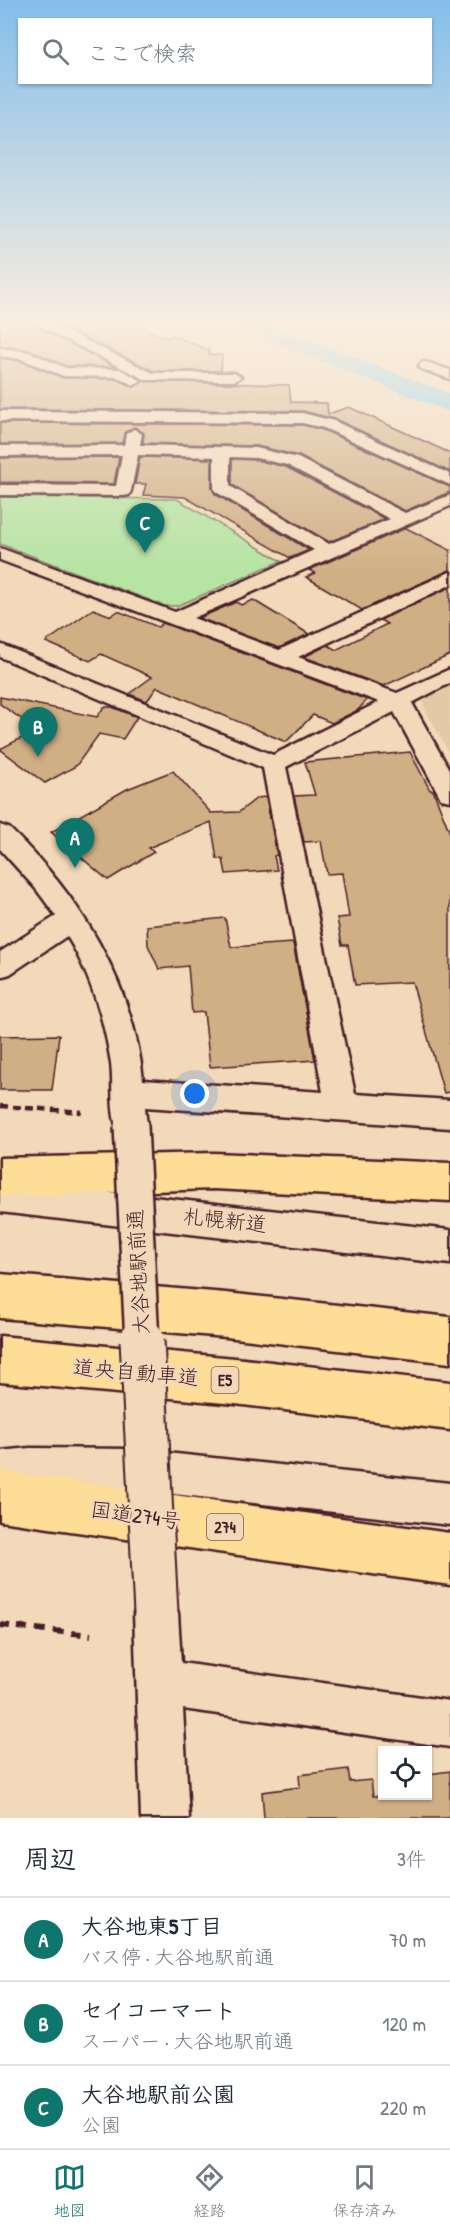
<!DOCTYPE html>
<html lang="ja">
<meta charset="utf-8">
<style>
:root{--surface:#fff;--page:#f2f2f3;--text:#1f2937;--muted:#747a83;--line:#e0e1e3;--accent:#0f766e}
body{margin:0;font-family:"Patrick Hand","Klee One",sans-serif;background:var(--page);color:var(--text)}
.controls{position:absolute;right:18px;bottom:18px;display:grid;overflow:hidden;border-radius:0px;box-shadow:0 2px 4px #0004}
.controls button{width:54px;height:54px;display:grid;place-items:center;padding:0;border:0;border-bottom:2px solid var(--line);background:var(--surface);color:var(--text);font:30px sans-serif}
.you{position:absolute;left:195px;top:1094px;width:21px;height:21px;margin:-15px;border:4px solid #fff;border-radius:50%;background:#1a73e8;box-shadow:0 0 0 9px #1a73e833}
.badge{display:grid;place-items:center;width:39px;height:39px;border-radius:50%;background:var(--accent);color:#fff;font-size:20px;font-weight:700}
.pin{position:absolute;translate:-50% -50px;filter:drop-shadow(0 2px 3px #0008)}
.pin::after{content:'';position:absolute;top:32px;width:21px;height:18px;background:inherit;clip-path:polygon(0 0,100% 0,50% 100%)}
.list{margin:0;padding:0;list-style:none}
h2{display:flex;justify-content:space-between;align-items:center;height:78px;margin:0;padding:0 24px;font-size:26px}
h2 small{font-size:20px;font-weight:400;color:var(--muted)}
.list li{display:grid;grid-template-columns:39px 1fr auto;gap:18px;align-items:center;box-sizing:border-box;height:84px;padding:0 24px;border-top:2px solid var(--line)}
.list b{display:block;font-size:22px;white-space:nowrap}
.list p{margin:0;font-size:20px;white-space:nowrap;color:var(--muted)}
.list em{font-size:20px;font-style:normal;color:var(--muted)}
.icon{flex:none;width:33px;height:33px;fill:none;stroke:currentColor;stroke-width:2;stroke-linecap:round;stroke-linejoin:round}
.map{position:relative;flex:none;width:450px;height:1818px;overflow:hidden}
.search{position:absolute;background:var(--surface);box-shadow:0 2px 4px #0004;left:18px;right:18px;top:18px;height:66px;display:flex;align-items:center;gap:15px;box-sizing:border-box;padding:0 21px;border-radius:0px;color:var(--muted);font-size:22px}
.sheet{height:330px;background:var(--surface)}
nav{display:flex;justify-content:space-around;align-items:center;box-sizing:border-box;height:84px;border-top:2px solid var(--line);background:var(--surface);font-size:16px;color:var(--muted)}
nav a{display:grid;justify-items:center;gap:3px}
nav .on{color:var(--accent)}
.map>svg:first-child{display:block}
.built{fill:#e4c9a6}
.green{fill:#b5e4a3;stroke:#808267;stroke-width:1.5}
.lines{fill:none;stroke-linecap:round;stroke-linejoin:round}
.river{fill:#8dceee;fill-rule:evenodd}
.building{fill:#d0af84;stroke:#4a1f2b;stroke-width:1.5}
.minor-casing{stroke:#4a1f2b;stroke-width:5}
.highway-casing{stroke:#4a1f2b;stroke-width:5}
.path-far1{stroke:#4a1f2b;stroke-width:4.5;stroke-dasharray:8 5;stroke-linecap:butt}
.path{stroke:#4a1f2b;stroke-width:6;stroke-dasharray:10 8;stroke-linecap:butt}
.minor{fill:#f1d9b9;fill-rule:evenodd}
.highway{fill:#fedd96;fill-rule:evenodd}
.minor-bridge-far1-casing{stroke:#4a1f2b;stroke-width:38;stroke-linecap:butt}
.minor-bridge-casing{stroke:#4a1f2b;stroke-width:47;stroke-linecap:butt}
.minor-bridge-far1{stroke:#f1d9b9;stroke-width:33}
.minor-bridge{stroke:#f1d9b9;stroke-width:43}
.labels{text-anchor:middle;dominant-baseline:central;stroke-width:5;stroke-linejoin:round;paint-order:stroke}
.shield{fill:#f1d9b9;stroke:#7c5756;stroke-width:1.5}
.shield-label{font-size:16px;font-weight:bold;fill:#4a1f2b}
.near-street-label{font-size:21px;fill:#4a1f2b;stroke:#f1d9b9}
</style>
<div class="map">
<svg width="450" height="1818" viewBox="0 0 450 1818">
<rect width="100%" height="100%" fill="#f1d9b9"/>
<filter id="ink" filterUnits="userSpaceOnUse"><feTurbulence type="fractalNoise" baseFrequency=".0167" numOctaves="2"/><feDisplacementMap in="SourceGraphic" scale="12" xChannelSelector="R" yChannelSelector="G"/><feConvolveMatrix kernelMatrix="1 2 1 2 8 2 1 2 1" color-interpolation-filters="sRGB"/></filter>
<g filter="url(#ink)">
<path class="built" d="M450,686V754L423,705V700Z"/>
<path class="green" d="M0,497L177,499L281,561L177,606H165L0,544Z"/>
<g class="lines">
<path class="river" d="M226,320H259L450,394V412L230,325Z"/>
</g>
<g class="building">
<path d="M0,320H25L115,367L66,366L30,350L0,346Z"/>
<path d="M48,320H125L166,338L173,336L209,350V355H222L221,371H154Z"/>
<path d="M0,358L20,361L63,378L116,379L133,387L143,381L289,385L291,402L327,403L328,414L349,407L450,453V472L335,419L303,411L0,409Z"/>
<path d="M0,423L302,425L323,430L450,487V492L405,511L299,456L257,446L143,443L144,433L135,427L125,432L122,443L0,444Z"/>
<path d="M119,457L114,484L0,482V458Z"/>
<path d="M140,457L212,459V488L215,494L309,550L290,558L185,497L143,495L146,484H135Z"/>
<path d="M232,459L256,460L286,467L385,519L329,542L232,485Z"/>
<path d="M406,528L450,550V570L362,610L306,577L315,573L309,570Z"/>
<path d="M450,587V655L384,686L304,657L328,645L336,650L387,624L380,620Z"/>
<path d="M253,600L309,634L279,648L199,618L236,602L241,605Z"/>
<path d="M93,609L111,616L118,611L158,627L163,623L367,700L358,710L332,723L313,715L286,742L157,687L147,701L129,694L152,677L101,654L90,661L46,642Z"/>
<path d="M0,697L97,717L104,707H112L137,717L123,739L99,734L76,766L45,783L0,749L37,730L0,704Z"/>
<path d="M410,752L430,790H433L450,833V1092L444,1093L412,982L355,985L348,945H342L337,918L349,917L342,873L327,874L321,841L304,842L294,796L315,795L305,762Z"/>
<path d="M173,771L211,813L239,812L257,798L266,797L277,855L274,856L277,870L226,874L223,859H217L211,822L148,848L154,852L108,880L51,832L127,789Z"/>
<path d="M225,918L231,947L293,943L315,1060L210,1067L204,1012L192,1013L188,966L159,969L148,945L147,926Z"/>
<path d="M59,1035L52,1090H0V1036Z"/>
<path d="M348,1769L350,1782L371,1780L373,1796H428V1774L450,1771V1818H264L262,1792L300,1787L299,1775Z"/>
</g>
<g class="lines">
<g class="minor-casing">
<g id="minor">
<path d="M27,320H43L153,373H234L241,377L234,381L146,380Z"/>
<path d="M0,348L29,352L66,368L120,369L141,381L134,385L117,377L64,376L21,359L0,356Z"/>
<path d="M426,362L450,370V379L421,369L419,366L421,363Z"/>
<path d="M0,411L302,413L334,421L450,474V485L324,428L302,423L0,421Z"/>
<path d="M134,429L142,434L140,445L256,448L298,458L405,513L450,495V506L193,618L279,650L450,572V585L298,657L397,693L450,669V683L412,703L450,771V801L441,799L438,793L394,712L286,767L355,1094L450,1100V1128L145,1107L147,1126L142,1136L131,1140L120,1136C109,1114 114,1087 111,1063C104,1019 90,974 67,936L10,974L0,977V952L56,916L36,889L0,849V825L9,828C79,895 133,981 143,1080L323,1092L263,768L0,657V644L273,755L379,702L0,560V548L175,612L314,550L216,492L214,488V457L138,455L131,491L129,495L123,496L0,495V485L116,486L122,455L0,456V446L124,445L126,434ZM230,457L256,458L287,465L390,519L329,544L230,486Z"/>
<path d="M0,1180L450,1230V1264L0,1212Z"/>
<path d="M30,1448L129,1449L450,1483V1525L129,1489L30,1488L0,1491V1451Z"/>
<path d="M156,1591L172,1597L178,1613L181,1663L450,1701V1747L183,1709L189,1818H141L134,1613L140,1597Z"/>
</g>
</g>
<g class="highway-casing">
<g id="highway">
<path d="M214,1153L450,1163V1201L214,1189L0,1196V1158Z"/>
<path d="M0,1274L226,1293L450,1317V1363L226,1337L0,1318Z"/>
<path d="M0,1336L235,1358L450,1382V1430L235,1404L0,1382Z"/>
<path d="M0,1471L450,1533V1585L0,1521Z"/>
</g>
</g>
<path class="path-far1" d="M0,1106L82,1112"/>
<path class="path" d="M0,1625L91,1635"/>
<use href="#minor" class="minor"/>
<use href="#highway" class="highway"/>
<g class="minor-bridge-far1-casing">
<path id="minor-bridge-far1" d="M131,1126L142,1342"/>
</g>
<g class="minor-bridge-casing">
<path id="minor-bridge" d="M142,1340L156,1613"/>
</g>
<use href="#minor-bridge-far1" class="minor-bridge-far1"/>
<use href="#minor-bridge" class="minor-bridge"/>
</g>
</g>
<linearGradient id="sky" x2="0" y2="1"><stop stop-color="#83beea"/><stop offset="0.56" stop-color="#f9eee0"/><stop offset="1" stop-color="#f9eee0" stop-opacity="0"/></linearGradient>
<rect width="450" height="574" fill="url(#sky)"/>
<g class="labels">
<g class="shield">
<rect x="211.5" y="1367" width="27" height="26" rx="4.5"/>
<rect x="207" y="1514" width="36" height="26" rx="4.5"/>
</g>
<g class="shield-label">
<text x="225" y="1380">E5</text>
<text x="225" y="1527">274</text>
</g>
<g class="near-street-label">
<text transform="translate(225 1220) rotate(6)">札幌新道</text>
<text transform="translate(138 1272) rotate(-93)">大谷地駅前通</text>
<text transform="translate(136 1372) rotate(5)">道央自動車道</text>
<text transform="translate(136 1515) rotate(8)">国道274号</text>
</g>
</g>
</svg>
<div class="controls">
<button><svg class="icon" aria-label="locate" viewBox="0 0 24 24"><circle cx="12" cy="12" r="6"/><path d="M12 2v4M12 18v4M2 12h4M18 12h4"/></svg></button>
</div>
<div class="you"></div>
<div class="pin badge" style="left:75px;top:868px">A</div>
<div class="pin badge" style="left:38px;top:757px">B</div>
<div class="pin badge" style="left:145px;top:553px">C</div>
<div class="search"><svg class="icon" aria-label="search" viewBox="0 0 24 24"><circle cx="10" cy="10" r="6"/><path d="M15 15l6 6"/></svg>ここで検索</div>
</div>
<section class="sheet">
<h2>周辺<small>3件</small></h2>
<ul class="list">
<li><span class="badge">A</span><div><b>大谷地東5丁目</b><p>バス停 · 大谷地駅前通</p></div><em>70 m</em></li>
<li><span class="badge">B</span><div><b>セイコーマート</b><p>スーパー · 大谷地駅前通</p></div><em>120 m</em></li>
<li><span class="badge">C</span><div><b>大谷地駅前公園</b><p>公園</p></div><em>220 m</em></li>
</ul>
</section>
<nav>
<a class="on"><svg class="icon" aria-label="map" viewBox="0 0 24 24"><path d="M3 6l6-2 6 2 6-2v14l-6 2-6-2-6 2zM9 4v14M15 6v14"/></svg>地図</a>
<a><svg class="icon" aria-label="directions" viewBox="0 0 24 24"><path d="M12 3l9 9-9 9-9-9zM9 14v-3h6M13 9l2 2-2 2"/></svg>経路</a>
<a><svg class="icon" aria-label="saved" viewBox="0 0 24 24"><path d="M7 4h10v16l-5-4-5 4z"/></svg>保存済み</a>
</nav>
